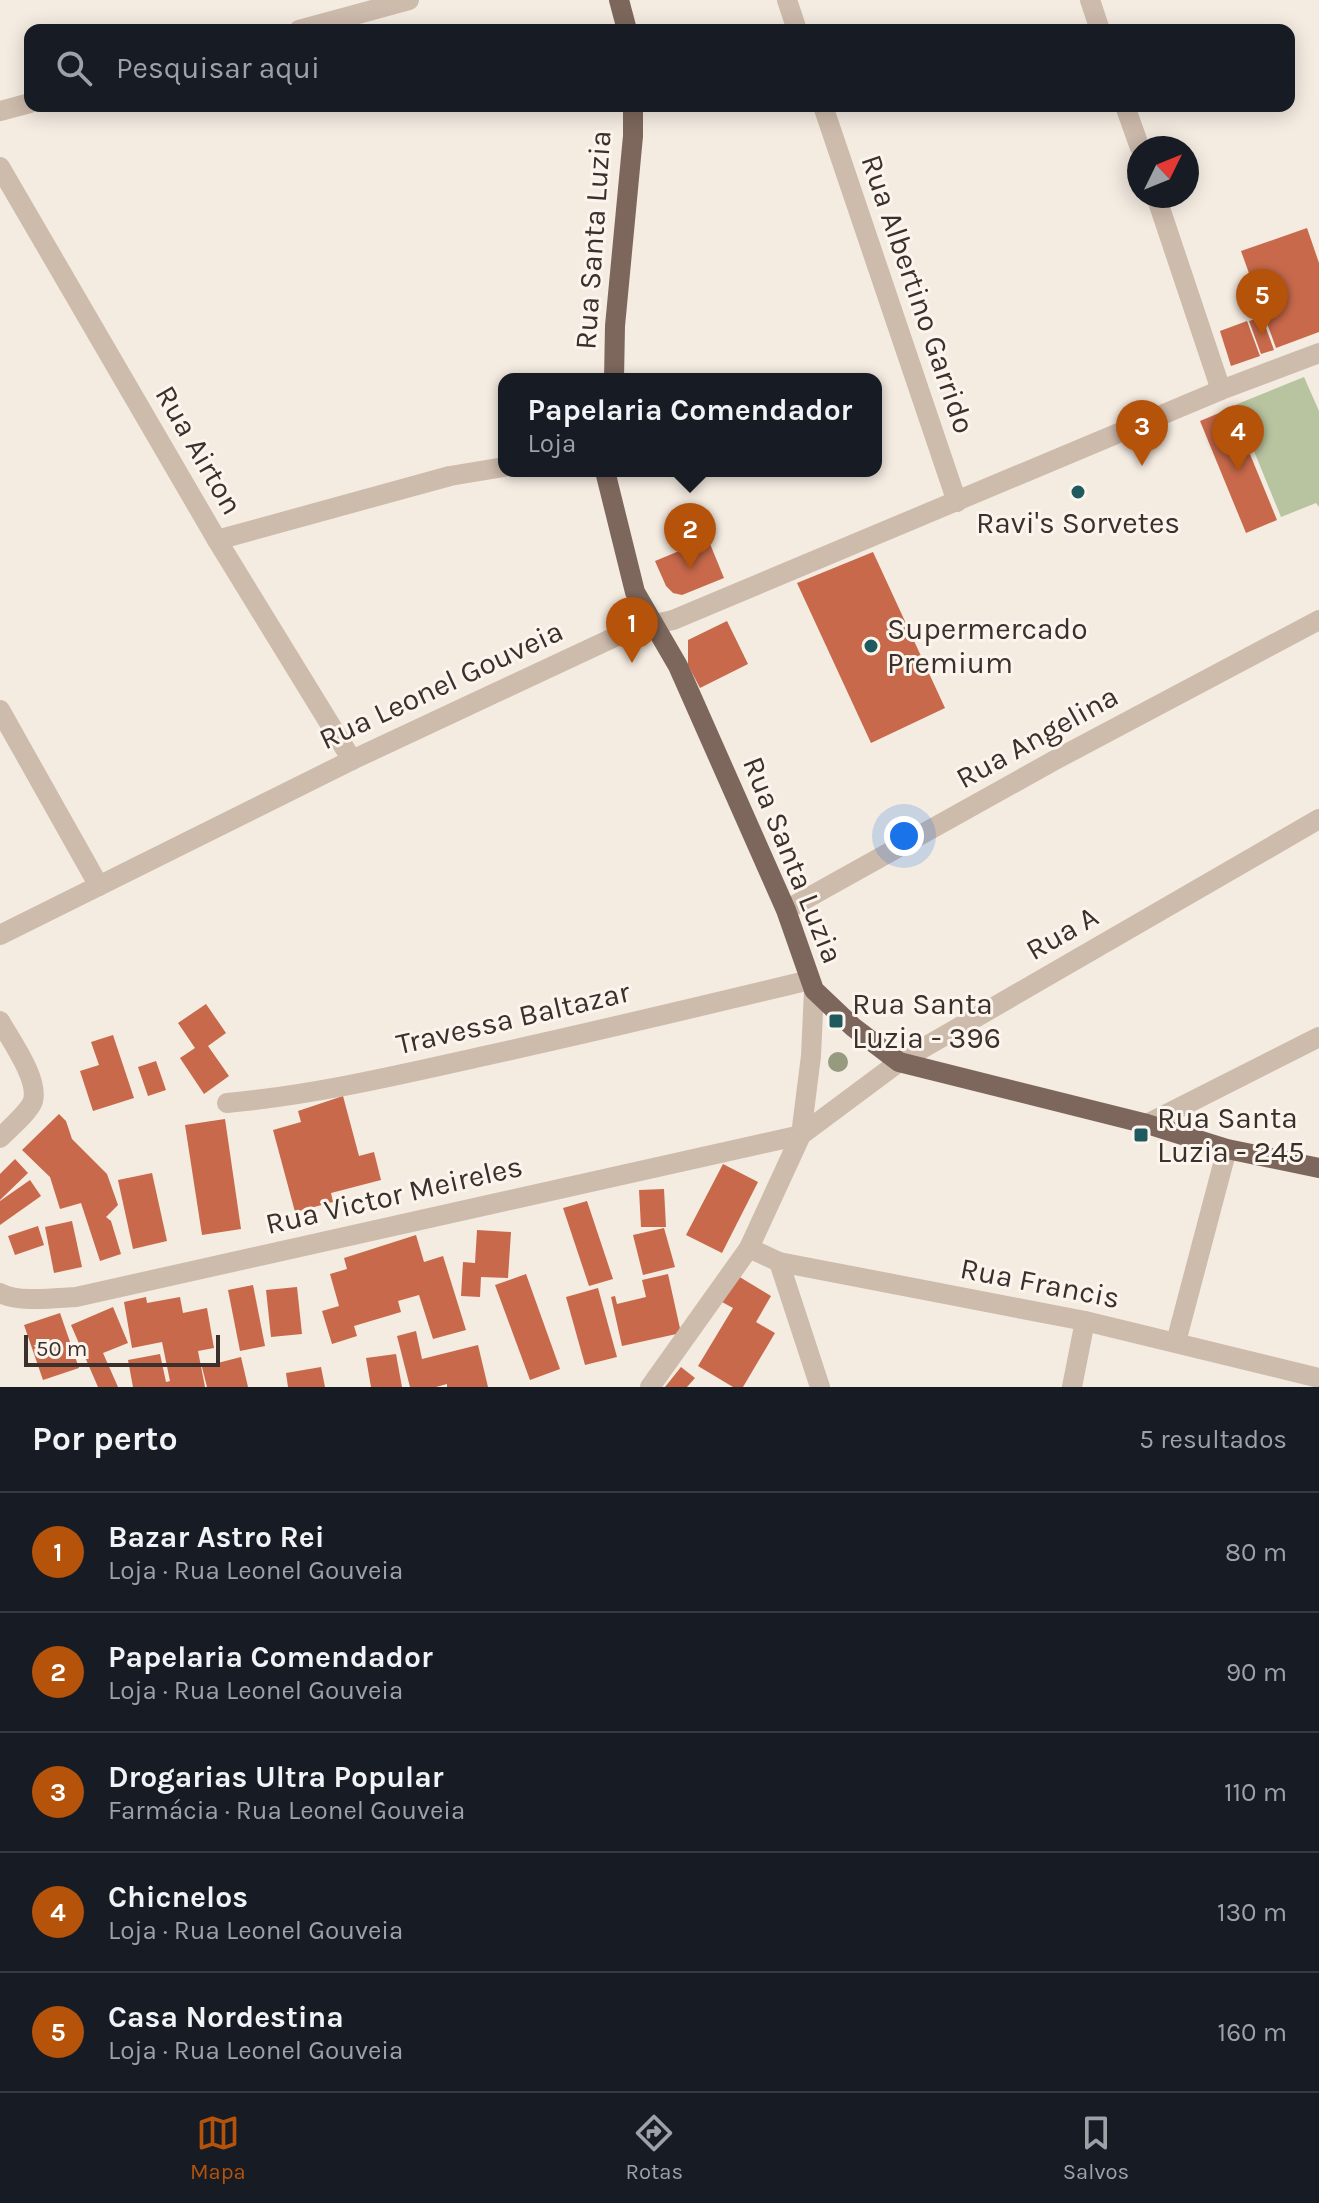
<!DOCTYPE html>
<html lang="pt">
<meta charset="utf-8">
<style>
:root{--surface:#171b24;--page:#242831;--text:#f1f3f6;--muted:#9ea1a6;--line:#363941;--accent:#b45309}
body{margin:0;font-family:Karla,sans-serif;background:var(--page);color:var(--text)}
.compass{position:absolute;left:1127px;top:136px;width:72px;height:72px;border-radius:50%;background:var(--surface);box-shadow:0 4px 20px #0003;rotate:47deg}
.scale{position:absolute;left:24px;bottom:20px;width:196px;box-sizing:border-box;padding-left:8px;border:4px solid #3b302b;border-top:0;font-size:22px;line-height:28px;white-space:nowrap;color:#3b302b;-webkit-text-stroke:6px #fbf5ee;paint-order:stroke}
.you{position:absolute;left:904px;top:836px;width:28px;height:28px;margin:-20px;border:6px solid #fff;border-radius:50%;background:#1a73e8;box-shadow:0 0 0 12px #1a73e833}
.badge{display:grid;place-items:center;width:52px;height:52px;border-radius:50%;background:var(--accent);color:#fff;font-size:26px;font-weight:700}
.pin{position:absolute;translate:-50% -66px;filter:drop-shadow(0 2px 4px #0008)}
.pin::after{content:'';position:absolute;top:42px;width:28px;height:24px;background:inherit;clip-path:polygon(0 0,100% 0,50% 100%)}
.popup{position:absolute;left:498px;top:373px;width:384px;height:104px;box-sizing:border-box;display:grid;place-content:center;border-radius:16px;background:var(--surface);filter:drop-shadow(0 2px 6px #0005);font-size:26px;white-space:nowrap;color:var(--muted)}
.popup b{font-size:30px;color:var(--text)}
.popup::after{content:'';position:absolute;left:50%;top:100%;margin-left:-16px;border:16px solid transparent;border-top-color:var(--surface)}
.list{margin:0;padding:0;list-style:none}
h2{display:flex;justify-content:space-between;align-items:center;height:104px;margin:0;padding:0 32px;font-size:34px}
h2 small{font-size:26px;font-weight:400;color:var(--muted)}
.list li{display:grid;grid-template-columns:52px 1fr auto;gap:24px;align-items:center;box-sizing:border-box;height:120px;padding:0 32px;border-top:2px solid var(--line)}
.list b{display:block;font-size:30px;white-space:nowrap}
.list p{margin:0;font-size:26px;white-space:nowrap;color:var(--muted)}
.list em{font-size:26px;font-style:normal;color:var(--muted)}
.icon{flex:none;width:44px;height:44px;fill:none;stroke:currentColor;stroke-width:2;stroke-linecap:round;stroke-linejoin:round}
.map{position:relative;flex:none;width:1319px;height:1387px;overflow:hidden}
.search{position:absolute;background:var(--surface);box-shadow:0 4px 20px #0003;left:24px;right:24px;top:24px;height:88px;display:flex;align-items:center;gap:20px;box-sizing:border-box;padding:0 28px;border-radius:16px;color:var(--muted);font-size:30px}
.sheet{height:704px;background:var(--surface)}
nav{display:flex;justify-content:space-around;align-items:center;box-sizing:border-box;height:112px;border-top:2px solid var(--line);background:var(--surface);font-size:22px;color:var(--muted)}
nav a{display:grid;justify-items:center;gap:4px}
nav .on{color:var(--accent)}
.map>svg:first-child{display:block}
.green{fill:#b8c4a0}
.building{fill:#c8694b}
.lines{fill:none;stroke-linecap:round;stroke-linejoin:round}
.minor{stroke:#cdbbac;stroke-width:20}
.major{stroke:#7d675c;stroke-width:20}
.tree{fill:#969b7f}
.poi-dot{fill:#1f5a5e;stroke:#fbf5ee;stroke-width:3}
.labels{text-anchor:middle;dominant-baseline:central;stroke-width:6;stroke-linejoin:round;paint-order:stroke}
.street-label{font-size:30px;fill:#3b302b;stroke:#fbf5ee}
.poi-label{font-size:30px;fill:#3b302b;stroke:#fbf5ee;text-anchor:start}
</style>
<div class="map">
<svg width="1319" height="1387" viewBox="0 0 1319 1387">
<rect width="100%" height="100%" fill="#f4ebe1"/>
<path class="green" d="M1304,377L1319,411V507L1316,503L1281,517L1235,405Z"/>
<g class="building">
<path d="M1307,228L1319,263V332L1276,348L1241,251Z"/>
<path d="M1262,317L1274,350L1261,354L1249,321Z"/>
<path d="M1247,321L1260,356L1231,366L1220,331Z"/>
<path d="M1231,408L1277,520L1246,533L1200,421Z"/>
<path d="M708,539L724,578L682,595L673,593L666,586L655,561Z"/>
<path d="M873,552L945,708L871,743L797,583Z"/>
<path d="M727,621L748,664L700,688L688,665V640Z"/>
<path d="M206,1004L226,1033L208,1046L229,1076L204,1094L180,1058L195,1048L178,1023Z"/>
<path d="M113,1035L134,1098L93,1111L80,1071L99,1065L91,1042Z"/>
<path d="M156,1061L166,1090L148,1096L138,1067Z"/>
<path d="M343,1096L359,1156L374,1152L381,1180L331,1193L333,1202L295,1212L273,1130L301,1122L298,1111Z"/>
<path d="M59,1114L66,1121L72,1139L107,1174L118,1205L106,1217L111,1221L121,1254L100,1261L81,1203L60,1209L50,1177L22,1150Z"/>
<path d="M225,1119L241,1229L202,1235L185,1125Z"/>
<path d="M15,1159L28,1173L0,1200V1174Z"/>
<path d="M723,1164L758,1182L722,1253L686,1235Z"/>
<path d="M152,1173L167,1241L133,1249L118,1180Z"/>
<path d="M30,1180L41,1196L0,1225V1201Z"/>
<path d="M664,1189L666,1227H641L639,1190Z"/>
<path d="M587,1201L613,1279L589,1286L563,1208Z"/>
<path d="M72,1221L82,1267L54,1273L45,1227Z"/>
<path d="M38,1226L44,1245L15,1255L8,1236Z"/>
<path d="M664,1228L675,1267L643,1275L633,1235Z"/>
<path d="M477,1230L511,1232L508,1278L481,1277L480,1297L461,1296L463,1262L475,1263Z"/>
<path d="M416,1235L424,1262L443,1256L466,1330L433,1339L419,1295L398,1301L401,1312L354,1326L357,1336L332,1344L322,1311L339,1306L330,1274L347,1269L344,1258Z"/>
<path d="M526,1274L560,1369L530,1380L495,1285Z"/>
<path d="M668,1274L681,1333L622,1346L611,1297L615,1296L617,1304L646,1297L642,1280Z"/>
<path d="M738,1276L771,1296L756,1322L775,1333L743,1387H733L698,1366L733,1308L722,1302Z"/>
<path d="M253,1285L265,1346L240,1351L228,1290Z"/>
<path d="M297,1287L302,1334L271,1337L266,1290Z"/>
<path d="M598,1288L617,1357L585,1365L566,1297Z"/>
<path d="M146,1297L147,1303L180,1297L183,1313L207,1308L214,1348L198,1351L205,1387H133L128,1360L160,1354L166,1382L170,1381L162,1342L132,1348L124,1302Z"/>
<path d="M113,1307L128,1343L103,1353L118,1387H98L71,1325Z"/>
<path d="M60,1313L79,1368L43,1380L24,1325Z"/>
<path d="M416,1331L422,1359L478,1345L488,1387H447V1384L436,1387H410L397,1336Z"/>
<path d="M396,1354L402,1387H371L366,1358Z"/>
<path d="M241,1357L248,1387H207L202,1367Z"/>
<path d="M321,1367L325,1387H288L286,1373Z"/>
<path d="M681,1367L695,1378L687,1387H665Z"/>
</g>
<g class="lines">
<g class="minor">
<path d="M787,0L797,30"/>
<path d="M1090,0L1100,30"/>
<path d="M299,30L409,0"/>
<path d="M823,106L957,502"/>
<path d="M1125,106L1140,148"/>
<path d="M0,111L30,103"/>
<path d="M0,167L217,540L352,760"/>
<path d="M1156,196L1221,390"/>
<path d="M217,540L450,476L504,467"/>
<path d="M0,710L99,886"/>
<path d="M786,910L1055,760L1319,620"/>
<path d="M0,935L352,760L632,629L673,620L1221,390L1319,353"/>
<path d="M0,1021C11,1041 39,1079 33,1101C29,1112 9,1129 0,1138"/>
<path d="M227,1103C314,1095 399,1075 484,1056C593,1032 702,1006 810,980"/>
<path d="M1147,1124L1319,1037"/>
<path d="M749,1248L779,1262L1085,1321L1319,1378"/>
<path d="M779,1262L820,1387"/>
<path d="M0,1293C19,1303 55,1298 76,1297L801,1135L899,1062L1319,819"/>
<path d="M1176,1342L1227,1149"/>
<path d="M650,1387L749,1248L801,1135L811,1056L814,990"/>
<path d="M1072,1387L1085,1321"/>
</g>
<g class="major">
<path d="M619,0L627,30"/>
<path d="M614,379L615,326L633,136V106"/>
<path d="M605,471L635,592L678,666L786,910L814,990L853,1027L899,1062L1147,1124L1227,1149L1319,1168"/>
</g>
</g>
<circle class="tree" cx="838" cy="1062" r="10"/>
<g class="poi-dot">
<circle cx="1078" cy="492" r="8"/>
<circle cx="871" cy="646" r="8"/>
<rect x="828" y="1013" width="16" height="16" rx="4"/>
<rect x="1133" y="1127" width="16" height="16" rx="4"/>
</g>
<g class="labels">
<g class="street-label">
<text transform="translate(593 240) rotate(-86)">Rua Santa Luzia</text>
<text transform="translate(918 294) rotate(71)">Rua Albertino Garrido</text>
<text transform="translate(199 450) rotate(60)">Rua Airton</text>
<text transform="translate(441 685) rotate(-25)">Rua Leonel Gouveia</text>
<text transform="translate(1037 737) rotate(-29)">Rua Angelina</text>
<text transform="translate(793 860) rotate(68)">Rua Santa Luzia</text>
<text transform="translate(1062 933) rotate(-30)">Rua A</text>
<text transform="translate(513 1018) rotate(-13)">Travessa Baltazar</text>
<text transform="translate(394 1195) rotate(-13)">Rua Victor Meireles</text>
<text transform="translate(1040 1283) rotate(11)">Rua Francis</text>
</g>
<g class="poi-label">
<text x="1078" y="523" text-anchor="middle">Ravi's Sorvetes</text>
<text x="887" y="629">Supermercado<tspan x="887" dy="34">Premium</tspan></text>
<text x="852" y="1004">Rua Santa<tspan x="852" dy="34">Luzia - 396</tspan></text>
<text x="1157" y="1118">Rua Santa<tspan x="1157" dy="34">Luzia - 245</tspan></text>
</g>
</g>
</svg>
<svg class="compass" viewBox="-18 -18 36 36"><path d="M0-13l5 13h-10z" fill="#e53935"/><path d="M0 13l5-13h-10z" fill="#9ea1a6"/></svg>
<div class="scale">50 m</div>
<div class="you"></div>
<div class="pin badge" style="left:632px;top:663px">1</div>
<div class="pin badge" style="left:690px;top:569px">2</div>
<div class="popup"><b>Papelaria Comendador</b>Loja</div>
<div class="pin badge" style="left:1142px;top:466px">3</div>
<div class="pin badge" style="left:1238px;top:471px">4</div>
<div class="pin badge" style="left:1262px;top:335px">5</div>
<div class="search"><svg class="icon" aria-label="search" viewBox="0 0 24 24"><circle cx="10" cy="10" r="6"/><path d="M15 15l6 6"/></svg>Pesquisar aqui</div>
</div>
<section class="sheet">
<h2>Por perto<small>5 resultados</small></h2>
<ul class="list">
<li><span class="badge">1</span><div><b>Bazar Astro Rei</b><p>Loja · Rua Leonel Gouveia</p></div><em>80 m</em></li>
<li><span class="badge">2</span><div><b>Papelaria Comendador</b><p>Loja · Rua Leonel Gouveia</p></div><em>90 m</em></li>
<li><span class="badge">3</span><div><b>Drogarias Ultra Popular</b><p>Farmácia · Rua Leonel Gouveia</p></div><em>110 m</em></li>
<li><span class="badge">4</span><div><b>Chicnelos</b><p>Loja · Rua Leonel Gouveia</p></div><em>130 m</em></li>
<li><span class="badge">5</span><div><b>Casa Nordestina</b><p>Loja · Rua Leonel Gouveia</p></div><em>160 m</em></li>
</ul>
</section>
<nav>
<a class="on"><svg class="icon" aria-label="map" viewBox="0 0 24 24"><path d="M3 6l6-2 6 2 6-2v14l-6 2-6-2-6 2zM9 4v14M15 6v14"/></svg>Mapa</a>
<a><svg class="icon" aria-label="directions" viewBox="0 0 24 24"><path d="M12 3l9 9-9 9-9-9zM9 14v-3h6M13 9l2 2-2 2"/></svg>Rotas</a>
<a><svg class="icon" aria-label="saved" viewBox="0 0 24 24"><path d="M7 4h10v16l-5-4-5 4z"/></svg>Salvos</a>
</nav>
